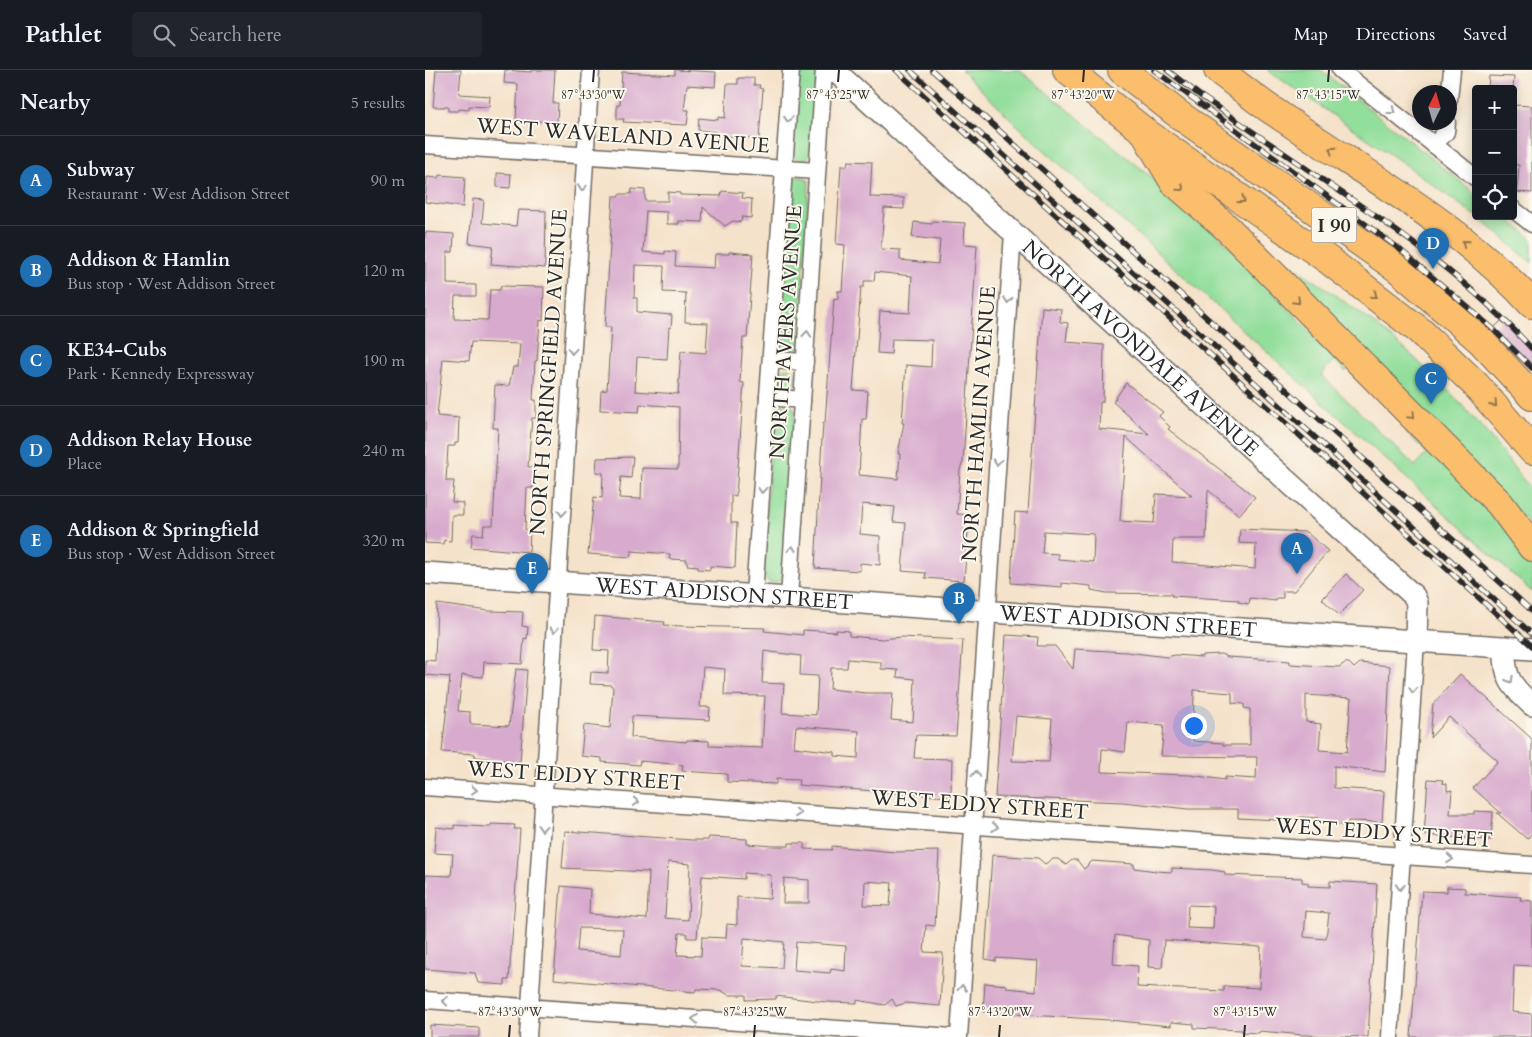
<!DOCTYPE html>
<meta charset="utf-8">
<style>
:root{--surface:#171b24;--page:#20242c;--text:#f1f3f6;--muted:#9ea1a6;--line:#363941;--accent:#1f6fb2}
body{margin:0;font-family:Cardo,serif;background:var(--page);color:var(--text)}
.controls{position:absolute;right:15px;top:15px;display:grid;overflow:hidden;border-radius:5px;box-shadow:0 2px 12px #0003}
.controls button{width:45px;height:45px;display:grid;place-items:center;padding:0;border:0;border-bottom:1px solid var(--line);background:var(--surface);color:var(--text);font:25px sans-serif}
.compass{position:absolute;left:987px;top:15px;width:45px;height:45px;border-radius:50%;background:var(--surface);box-shadow:0 2px 12px #0003;rotate:5deg}
.you{position:absolute;left:768px;top:655px;width:18px;height:18px;margin:-12px;border:4px solid #fff;border-radius:50%;background:#1a73e8;box-shadow:0 0 0 8px #1a73e833}
.badge{display:grid;place-items:center;width:32px;height:32px;border-radius:50%;background:var(--accent);color:#fff;font-size:16px;font-weight:700}
.pin{position:absolute;translate:-50% -41px;filter:drop-shadow(0 1px 2px #0008)}
.pin::after{content:'';position:absolute;top:26px;width:18px;height:15px;background:inherit;clip-path:polygon(0 0,100% 0,50% 100%)}
.list{margin:0;padding:0;list-style:none}
h2{display:flex;justify-content:space-between;align-items:center;height:65px;margin:0;padding:0 20px;font-size:21px}
h2 small{font-size:16px;font-weight:400;color:var(--muted)}
.list li{display:grid;grid-template-columns:32px 1fr auto;gap:15px;align-items:center;box-sizing:border-box;height:90px;padding:0 20px;border-top:1px solid var(--line)}
.list b{display:block;font-size:19px;white-space:nowrap}
.list p{margin:0;font-size:16px;white-space:nowrap;color:var(--muted)}
.list em{font-size:16px;font-style:normal;color:var(--muted)}
.icon{flex:none;width:28px;height:28px;fill:none;stroke:currentColor;stroke-width:2;stroke-linecap:round;stroke-linejoin:round}
.map{position:relative;flex:none;width:1107px;height:967px;overflow:hidden}
header{display:flex;align-items:center;gap:30px;box-sizing:border-box;height:70px;padding:0 25px;background:var(--surface);border-bottom:1px solid var(--line)}
header strong{font-size:24px}
nav{display:flex;gap:28px;margin-inline-start:auto;font-size:18px}
.search{width:350px;height:45px;background:var(--page);display:flex;align-items:center;gap:12px;box-sizing:border-box;padding:0 18px;border-radius:5px;color:var(--muted);font-size:19px}
main{display:flex}
aside{flex:1;background:var(--surface)}
.map>svg:first-child{display:block}
.green{fill:#92de9b;stroke:#5e8463}
.building{fill:#d8abce;fill-rule:evenodd}
.lines{fill:none;stroke-linecap:round;stroke-linejoin:round}
.minor-casing{stroke:#726b63;stroke-width:19}
.tertiary-casing{stroke:#726b63;stroke-width:24}
.motorway-casing{stroke:#726b63;stroke-width:30}
.minor{stroke:#fff;stroke-width:16}
.tertiary{stroke:#fff;stroke-width:21}
.motorway{stroke:#fabe6d;stroke-width:28}
.rail-casing{stroke:#2b2b2b;stroke-width:5.5}
.rail{stroke:#fbf7ec;stroke-width:4;stroke-dasharray:11;stroke-linecap:butt}
.oneway{stroke:#a0a0a0}
.oneway2{stroke:#92744c}
.ticks{fill:none;stroke:#2b2b2b;stroke-width:2}
.labels{text-anchor:middle;dominant-baseline:central;stroke-width:4;stroke-linejoin:round;paint-order:stroke}
.shield{fill:#fbf7ec;stroke:#696865;stroke-width:1}
.shield-label{font-size:20px;font-weight:bold;fill:#2b2b2b}
.street-label{font-size:21px;fill:#2b2b2b;stroke:#fbf7ec}
.ticks-label{font-size:12px;text-anchor:middle;fill:#2b2b2b;stroke:#fbf7ec;stroke-width:4;stroke-linejoin:round;paint-order:stroke}
</style>
<header>
<strong>Pathlet</strong>
<div class="search"><svg class="icon" aria-label="search" viewBox="0 0 24 24"><circle cx="10" cy="10" r="6"/><path d="M15 15l6 6"/></svg>Search here</div>
<nav><a>Map</a><a>Directions</a><a>Saved</a></nav>
</header>
<main>
<aside>
<h2>Nearby<small>5 results</small></h2>
<ul class="list">
<li><span class="badge">A</span><div><b>Subway</b><p>Restaurant · West Addison Street</p></div><em>90 m</em></li>
<li><span class="badge">B</span><div><b>Addison &amp; Hamlin</b><p>Bus stop · West Addison Street</p></div><em>120 m</em></li>
<li><span class="badge">C</span><div><b>KE34-Cubs</b><p>Park · Kennedy Expressway</p></div><em>190 m</em></li>
<li><span class="badge">D</span><div><b>Addison Relay House</b><p>Place</p></div><em>240 m</em></li>
<li><span class="badge">E</span><div><b>Addison &amp; Springfield</b><p>Bus stop · West Addison Street</p></div><em>320 m</em></li>
</ul>
</aside>
<div class="map">
<svg width="1107" height="967" viewBox="0 0 1107 967">
<rect width="100%" height="100%" fill="#fbf7ec"/>
<filter id="ink" filterUnits="userSpaceOnUse"><feTurbulence type="fractalNoise" baseFrequency=".02" numOctaves="2"/><feDisplacementMap in="SourceGraphic" scale="10" xChannelSelector="R" yChannelSelector="G"/><feConvolveMatrix kernelMatrix="1 2 1 2 8 2 1 2 1" color-interpolation-filters="sRGB"/></filter>
<filter id="wash" filterUnits="userSpaceOnUse"><feTurbulence type="fractalNoise" baseFrequency=".0096" numOctaves="4" result="noise"/><feDisplacementMap in="SourceGraphic" scale="20" xChannelSelector="R" yChannelSelector="G"/><feGaussianBlur stdDeviation="1.12" result="paint"/><feColorMatrix in="noise" values="0 0 0 0 0 0 0 0 0 0 0 0 0 0 0 0 0 1.4 0 .05"/><feComposite in="paint" operator="in"/></filter>
<g filter="url(#wash)">
<rect width="100%" height="100%" fill="#f5e2ca"/>
<g class="green">
<path d="M371,0H388L392,4L387,78L385,85L378,92L372,91L365,81Z"/>
<path d="M536,0H594L775,146L921,299V302L909,290L896,305L990,396L1002,383L981,362L994,369L1079,454L1107,495V522L595,58Z"/>
<path d="M842,0H896L1051,124V146L981,95Z"/>
<path d="M369,107H378L384,111L374,281L370,285H359L353,276L365,110Z"/>
<path d="M1052,146H1079L1107,169V193Z"/>
<path d="M825,167L905,221L946,251L982,281L1023,320L1060,361L1107,421V457Z"/>
<circle cx="362" cy="308" r="10"/>
<path d="M352,333L368,337L370,341L358,507L352,512H344L337,503L349,336Z"/>
</g>
<g id="blocks">
<g class="building">
<path d="M11,0H36L34,24L65,26L64,37L44,36V40L34,39V41H23V37H8Z"/>
<path d="M80,0L106,2V0H130L128,33H133L132,52L91,50L93,14L79,13Z"/>
<path d="M250,0L291,2L290,17L262,15L259,40H264L262,55L198,52L199,49H192V35H195L197,2L250,5Z"/>
<path d="M1064,6L1089,7L1088,19H1063Z"/>
<path d="M313,8H329V15H335L334,18L338,19L334,69L292,65V62L273,60L274,48L293,50V47L300,48L302,14H313Z"/>
<path d="M1088,35L1107,36V123L1092,122L1094,95H1088Z"/>
<path d="M423,91L447,92L445,127L479,128V139L459,138L456,179L475,180V190L513,194L515,170L487,167L489,152L507,154L508,151L540,153L539,174L552,175L538,392L535,400L532,444L547,445L546,461L543,460L539,511L500,508L501,503L477,501L481,453L468,452L470,437L437,434L435,464L455,466V495L435,493V501L390,498L397,369L398,353H400L409,228L413,229V221H417L420,175L411,174L416,96H422ZM450,202L487,206L485,243L455,241L452,283L466,284L467,269L507,270L506,297L481,295L477,353H479L473,384H475L473,409L434,405L437,349H441L443,321L428,320L436,217H439V211H449Z"/>
<path d="M72,103L86,104L85,118L72,117Z"/>
<path d="M14,105L40,107L38,137L0,132L2,107L13,108Z"/>
<path d="M207,119L220,120V131H243V122L255,123V125L296,126L297,121L318,123L317,128L327,129L326,148L317,147L316,152L308,151L300,156L278,137L277,152L254,151V154H242V142L221,141L218,182L240,184V181L251,182L250,196L289,198L290,184H304V182L328,184L322,268H318L315,312L319,313L311,426L306,425V453H312L310,498L285,496V500L273,499V496L262,495V490L244,489L245,484L206,481L205,487L163,484L169,427L177,428L178,403L171,402L172,388L208,387L206,408L196,407L194,428L216,429L217,398L253,399L254,337L215,334L214,342L175,340L176,321L182,320L186,257H180L188,126H194V124H206ZM210,195L239,196L238,222L261,223L260,252L283,253L281,283L256,281L253,324L210,321L212,287L242,289L244,257L246,258L247,245L212,242V228H209Z"/>
<path d="M48,129L59,130L57,153L91,156L93,140L121,141L120,198L66,194L68,176L44,173Z"/>
<path d="M0,162L29,164L28,182H22V214L51,215V226H30L29,249L63,250L65,220H75L76,216L119,217L118,251L115,250L112,291H110L108,330H111V348H107L103,397H109L108,418H102L100,459L105,462L104,482L46,477L48,464L58,465L59,455H68L73,358H68L70,315L84,316L88,297H93L95,274L46,272L44,291L18,289L12,346L34,348L33,373H30V376H23L21,411H29L27,432L38,433V445H27L26,471L19,470L18,474L0,473Z"/>
<path d="M617,237L636,239L635,252L643,253L641,272L679,275L678,332H675L674,359L724,364L688,332L701,313L738,342L734,346L745,357L743,359L830,427L814,445L783,420L781,469H748L747,492L830,499L831,474L814,473L815,459L881,462L903,481L869,521H858V528H851V531L825,528L824,534L813,532L814,530L747,526V524L682,523L666,520V516L637,513V517L586,513L590,442L603,443ZM701,367L767,426L731,424L729,453L695,451ZM619,461L669,464L668,492L633,489V484L617,483Z"/>
<path d="M1079,248L1107,277V299L1068,259Z"/>
<path d="M921,504L938,520L914,545L897,529Z"/>
<path d="M12,534L64,541L98,542L97,556L103,557L102,569L99,568L97,594L59,592L58,607L37,605L33,641L45,642V652L47,654L84,656L91,599L102,600L95,692L50,687V684L17,682L25,607L0,605V590L10,591Z"/>
<path d="M170,546L240,552L239,555L256,556L340,558L339,561L378,565V560L411,562V560L424,561V566L457,569L476,567L538,570L531,666L491,665L489,688L527,689L526,721H523V727L373,715L374,710L351,709V714L302,712V704L257,701L258,695L215,691L214,695L177,692V688L156,686L159,655L185,658L188,618L186,615L165,614L166,602L183,603L184,581L168,580ZM339,581L376,586L375,605L393,606L391,645L357,643L359,614L337,613ZM423,589L456,592V599L473,600L472,607L490,609L488,652L466,650L468,623H441L405,619L406,598H422ZM278,597L300,599L299,625L340,626L337,678L284,676V671L262,670L261,672L206,667L207,646L284,650L285,637H275ZM371,656L434,661L433,688L410,686V682L369,677Z"/>
<path d="M581,565L613,567L612,576H630L648,599L650,579L701,582L742,587L750,585L777,587V585L796,584L803,587L865,591V594L914,597L920,593H924L929,598L935,593L965,596L960,702L909,696V718L959,721L957,752L923,751V756L893,752V748L877,747L869,749L853,748V750L813,748V739H763L698,732L570,727ZM769,620L807,623V633L819,634V638L825,639V675H798V673L768,671ZM881,625L926,628L922,682L894,680L896,654L881,652ZM591,646L627,649L624,692L587,691ZM703,652L739,655L736,686L832,687L831,709L800,707V710L765,705L676,702L677,679L700,682Z"/>
<path d="M1035,604L1107,669V763L1102,769L1072,743H1076L1048,718L1073,691L1024,647L1005,668L1008,634Z"/>
<path d="M1003,709L1018,710L1017,713L1022,714V721L1027,720L1025,744H1049V741L1068,742L1066,770L999,765Z"/>
<path d="M66,754L90,755L89,759H95L84,910H80V915L53,913L50,903L0,899L1,805L26,806L28,784L9,783L11,757L29,759V755L60,757H66Z"/>
<path d="M140,761L267,770H283L284,767L322,769V774L348,776H364V773H379V779L407,780V776L469,782L514,781L510,856L501,855L499,882L518,883L515,936L481,933L471,936L467,929L460,935L432,930V933L401,932L351,926V929L321,930V925H304L295,920L271,919L270,922L129,909L136,816L165,819L164,844L222,849L224,802L137,798ZM243,792L265,794L263,850L240,848ZM319,803L346,805L345,829L312,827V855L302,854L301,868L277,867L276,886L252,885L254,863H262V868H272L277,806L319,809ZM359,808L384,810V833H358ZM440,811L467,813L465,836L439,835ZM154,858L198,859L196,885L152,881ZM319,868L359,872L357,898L317,896ZM371,872L421,876L420,901L406,899L405,903L369,900Z"/>
<path d="M567,785L613,788L620,794L628,789H633L641,795L647,790H652L659,799L667,791L709,794V798L731,801L747,802V798L787,800L800,802V805L877,808V812L883,813V816L905,817V811L952,814L943,967L879,965L834,961V963L817,962V960L769,958V954L746,952V956L684,950L558,942L560,913L582,915V918L611,921L613,891L571,888V891L560,889ZM763,835L789,836L788,859L762,858ZM881,841L904,843L901,869L879,867ZM690,865L724,870L723,897L737,898L739,870L836,877L834,918L799,916V921L712,917L713,896L688,894Z"/>
<path d="M1022,817L1040,818V823L1096,827L1095,830L1107,831V896L1089,895L1087,942L1107,944V967H986L997,821L1022,822Z"/>
<path d="M5,955L54,958V967H5Z"/>
</g>
</g>
</g>
<g filter="url(#ink)">
<use href="#blocks" fill-opacity="0" stroke="#726b63" stroke-width="1"/>
<g class="lines">
<g class="minor-casing">
<g id="minor">
<path d="M915,0L1051,108"/>
<path d="M1024,29L1027,0"/>
<path d="M0,75L392,101"/>
<path d="M1009,75L1021,62L1022,52"/>
<path d="M1088,139L1107,154"/>
<path d="M346,290L380,292"/>
<path d="M343,327L377,330"/>
<path d="M329,525L366,0"/>
<path d="M364,528L399,0"/>
<path d="M0,717L1107,795"/>
<path d="M0,930L528,967"/>
<path d="M103,967L166,0"/>
<path d="M534,967L588,163"/>
<path d="M965,967L991,571"/>
</g>
</g>
<g class="tertiary-casing">
<g id="tertiary">
<path id="s1" d="M409,0L989,526L992,533L991,571"/>
<path id="s2" d="M0,503L1107,579"/>
<path d="M1080,577C1079,607 1085,615 1107,635"/>
</g>
</g>
<g class="motorway-casing">
<g id="motorway">
<path d="M642,0L720,62L902,189L995,261L1051,315L1107,380"/>
<path d="M697,0L753,44L972,198L1056,271L1107,326"/>
<path d="M793,0C812,14 831,30 851,43C938,103 1035,154 1107,234"/>
<path d="M724,70L749,112L802,158L1075,434L1107,477"/>
</g>
</g>
<use href="#minor" class="minor"/>
<use href="#tertiary" class="tertiary"/>
<use href="#motorway" class="motorway"/>
<g class="rail-casing">
<g id="rail">
<path d="M471,0L1107,576"/>
<path d="M485,0L1107,564"/>
<path d="M507,0L1107,541"/>
<path d="M729,0L972,177L1066,257L1107,298"/>
<path d="M742,0L773,24C814,52 854,80 895,108C971,159 1045,210 1107,279"/>
</g>
</g>
<use href="#rail" class="rail"/>
</g>
<defs><path id="oneway-chevron" d="M-2-3.5L2.5 0L-2 3.5" fill="none" stroke-width="1.6" stroke-linecap="round" stroke-linejoin="round" transform="scale(1.25)"/></defs>
<g class="oneway">
<use href="#oneway-chevron" transform="translate(967 41) rotate(38)"/>
<use href="#oneway-chevron" transform="translate(363 49) rotate(94)"/>
<use href="#oneway-chevron" transform="translate(157 118) rotate(94)"/>
<use href="#oneway-chevron" transform="translate(583 230) rotate(94)"/>
<use href="#oneway-chevron" transform="translate(382 264) rotate(-86)"/>
<use href="#oneway-chevron" transform="translate(147 281) rotate(94)"/>
<use href="#oneway-chevron" transform="translate(572 392) rotate(94)"/>
<use href="#oneway-chevron" transform="translate(337 420) rotate(94)"/>
<use href="#oneway-chevron" transform="translate(137 443) rotate(94)"/>
<use href="#oneway-chevron" transform="translate(367 479) rotate(-86)"/>
<use href="#oneway-chevron" transform="translate(129 560) rotate(94)"/>
<use href="#oneway-chevron" transform="translate(1085 610) rotate(62)"/>
<use href="#oneway-chevron" transform="translate(988 620) rotate(94)"/>
<use href="#oneway-chevron" transform="translate(551 704) rotate(-86)"/>
<use href="#oneway-chevron" transform="translate(49 720) rotate(4)"/>
<use href="#oneway-chevron" transform="translate(211 732) rotate(4)"/>
<use href="#oneway-chevron" transform="translate(373 743) rotate(4)"/>
<use href="#oneway-chevron" transform="translate(570 757) rotate(4)"/>
<use href="#oneway-chevron" transform="translate(117 758) rotate(94)"/>
<use href="#oneway-chevron" transform="translate(1025 789) rotate(4)"/>
<use href="#oneway-chevron" transform="translate(975 817) rotate(94)"/>
<use href="#oneway-chevron" transform="translate(537 918) rotate(-86)"/>
<use href="#oneway-chevron" transform="translate(20 931) rotate(-176)"/>
<use href="#oneway-chevron" transform="translate(270 949) rotate(-176)"/>
</g>
<g class="oneway2">
<use href="#oneway-chevron" transform="translate(907 80) rotate(-147)"/>
<use href="#oneway-chevron" transform="translate(756 118) rotate(41)"/>
<use href="#oneway-chevron" transform="translate(817 130) rotate(35)"/>
<use href="#oneway-chevron" transform="translate(1040 173) rotate(-140)"/>
<use href="#oneway-chevron" transform="translate(949 225) rotate(38)"/>
<use href="#oneway-chevron" transform="translate(872 231) rotate(45)"/>
<use href="#oneway-chevron" transform="translate(1069 334) rotate(48)"/>
<use href="#oneway-chevron" transform="translate(987 346) rotate(46)"/>
</g>
</g>
<path class="ticks" d="M168,12L169,0M413,12L414,0M658,12L659,0M903,12L904,0M84,967L85,955M329,967L330,955M574,967L575,955M819,967L820,955"/>
<g class="labels">
<rect class="shield" x="886.5" y="137.5" width="45" height="35" rx="4"/>
<g class="shield-label">
<text x="909" y="155">I 90</text>
</g>
<g class="street-label">
<text transform="translate(198 66) rotate(4)">WEST WAVELAND AVENUE</text>
<text transform="translate(361 262) rotate(-86)">NORTH AVERS AVENUE</text>
<text stroke="none"><textPath href="#s1" startOffset="414">NORTH AVONDALE AVENUE</textPath></text>
<text transform="translate(124 302) rotate(-86)">NORTH SPRINGFIELD AVENUE</text>
<text transform="translate(554 354) rotate(-86)">NORTH HAMLIN AVENUE</text>
<text stroke="none"><textPath href="#s2" startOffset="300">WEST ADDISON STREET</textPath></text>
<text stroke="none"><textPath href="#s2" startOffset="705">WEST ADDISON STREET</textPath></text>
<text transform="translate(151 706) rotate(4)">WEST EDDY STREET</text>
<text transform="translate(555 735) rotate(4)">WEST EDDY STREET</text>
<text transform="translate(959 763) rotate(4)">WEST EDDY STREET</text>
</g>
</g>
<g class="ticks-label">
<text x="168" y="29">87°43'30"W</text>
<text x="413" y="29">87°43'25"W</text>
<text x="658" y="29">87°43'20"W</text>
<text x="903" y="29">87°43'15"W</text>
<text x="85" y="946">87°43'30"W</text>
<text x="330" y="946">87°43'25"W</text>
<text x="575" y="946">87°43'20"W</text>
<text x="820" y="946">87°43'15"W</text>
</g>
</svg>
<div class="controls">
<button>+</button>
<button>−</button>
<button><svg class="icon" aria-label="locate" viewBox="0 0 24 24"><circle cx="12" cy="12" r="6"/><path d="M12 2v4M12 18v4M2 12h4M18 12h4"/></svg></button>
</div>
<svg class="compass" viewBox="-18 -18 36 36"><path d="M0-13l5 13h-10z" fill="#e53935"/><path d="M0 13l5-13h-10z" fill="#9ea1a6"/></svg>
<div class="you"></div>
<div class="pin badge" style="left:872px;top:504px">A</div>
<div class="pin badge" style="left:534px;top:554px">B</div>
<div class="pin badge" style="left:1006px;top:334px">C</div>
<div class="pin badge" style="left:1008px;top:199px">D</div>
<div class="pin badge" style="left:107px;top:524px">E</div>
</div>
</main>
